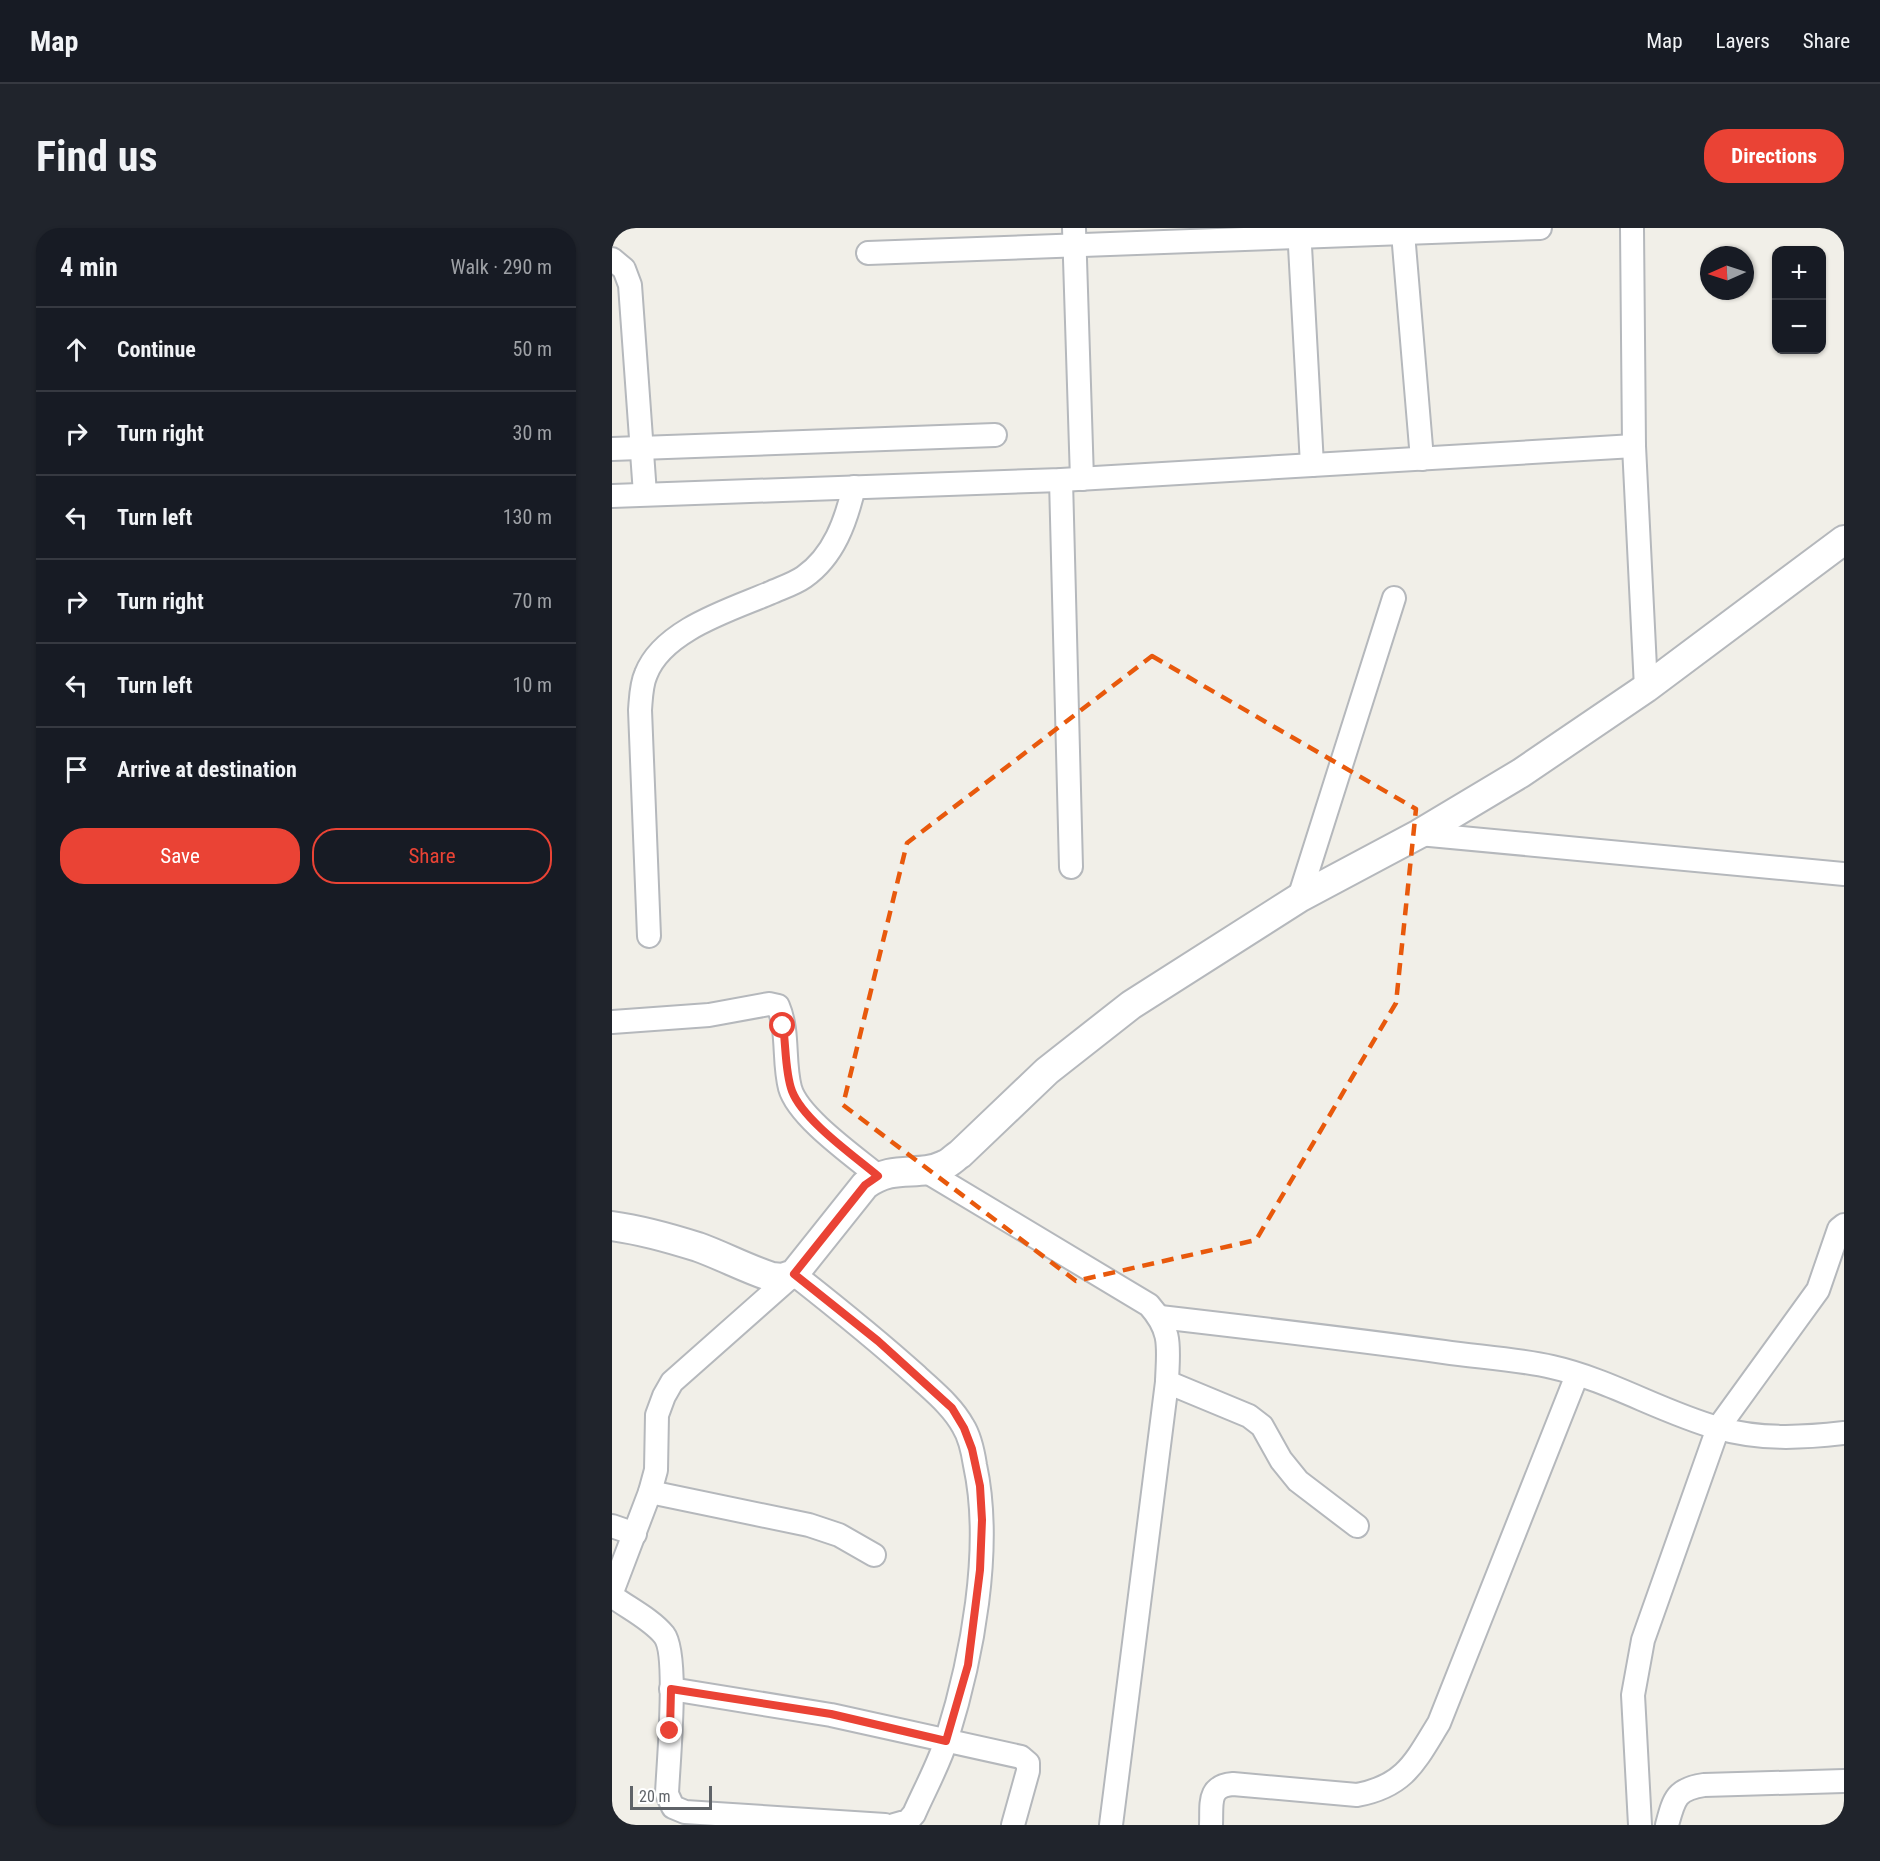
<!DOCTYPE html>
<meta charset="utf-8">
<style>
:root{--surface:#171b24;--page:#20242c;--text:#f1f3f6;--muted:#9ea1a6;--line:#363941;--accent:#ea4335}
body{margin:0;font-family:"Roboto Condensed",sans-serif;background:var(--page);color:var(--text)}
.controls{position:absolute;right:18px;top:18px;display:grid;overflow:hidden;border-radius:12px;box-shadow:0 2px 4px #0004}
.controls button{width:54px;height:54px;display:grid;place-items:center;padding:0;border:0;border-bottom:2px solid var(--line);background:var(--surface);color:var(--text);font:30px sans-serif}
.compass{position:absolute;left:1088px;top:18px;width:54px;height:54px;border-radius:50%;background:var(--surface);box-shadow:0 2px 4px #0004;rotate:267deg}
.scale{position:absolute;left:18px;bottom:15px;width:82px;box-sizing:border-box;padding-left:6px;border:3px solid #5f6368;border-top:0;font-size:16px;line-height:21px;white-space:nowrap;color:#5f6368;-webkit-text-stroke:4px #fff;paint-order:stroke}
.stop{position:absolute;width:18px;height:18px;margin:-14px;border:4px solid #ea4335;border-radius:50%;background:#fff}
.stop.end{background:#ea4335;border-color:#fff;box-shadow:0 2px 6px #0008}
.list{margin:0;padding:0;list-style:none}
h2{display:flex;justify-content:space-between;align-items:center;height:78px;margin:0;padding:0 24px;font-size:26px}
h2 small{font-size:20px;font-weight:400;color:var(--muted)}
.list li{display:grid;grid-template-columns:39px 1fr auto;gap:18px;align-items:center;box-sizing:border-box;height:84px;padding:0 24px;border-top:2px solid var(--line)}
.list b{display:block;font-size:22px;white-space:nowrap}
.list em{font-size:20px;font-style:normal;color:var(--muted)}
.actions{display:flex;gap:12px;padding:18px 24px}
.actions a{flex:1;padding:14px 0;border:2px solid var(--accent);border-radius:24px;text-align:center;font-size:21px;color:var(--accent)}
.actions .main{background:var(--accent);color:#fff}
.icon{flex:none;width:33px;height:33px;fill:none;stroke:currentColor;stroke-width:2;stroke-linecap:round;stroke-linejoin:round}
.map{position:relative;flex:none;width:1232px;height:1597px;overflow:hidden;border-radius:24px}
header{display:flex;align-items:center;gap:36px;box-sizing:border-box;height:84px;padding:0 30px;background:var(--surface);border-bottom:2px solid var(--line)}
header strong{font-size:28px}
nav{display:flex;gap:33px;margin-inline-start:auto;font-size:21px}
.intro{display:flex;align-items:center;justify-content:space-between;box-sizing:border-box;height:144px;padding:0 36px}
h1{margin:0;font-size:42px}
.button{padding:15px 27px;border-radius:24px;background:var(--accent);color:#fff;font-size:21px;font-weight:700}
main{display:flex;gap:36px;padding:0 36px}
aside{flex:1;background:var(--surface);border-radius:24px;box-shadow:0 2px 4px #0004}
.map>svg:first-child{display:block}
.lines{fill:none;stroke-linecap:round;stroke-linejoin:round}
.minor-casing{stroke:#b5b8bc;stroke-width:26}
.tertiary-casing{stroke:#b5b8bc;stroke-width:32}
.minor{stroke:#fff;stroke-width:22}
.tertiary{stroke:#fff;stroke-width:28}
.route{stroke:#ea4335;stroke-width:8}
.marked{fill:none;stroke:#e8590c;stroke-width:4.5;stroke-dasharray:12 8;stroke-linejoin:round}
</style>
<header>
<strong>Map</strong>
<nav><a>Map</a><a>Layers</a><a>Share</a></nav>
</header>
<div class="intro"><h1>Find us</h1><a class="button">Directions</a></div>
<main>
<aside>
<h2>4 min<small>Walk · 290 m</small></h2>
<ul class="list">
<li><svg class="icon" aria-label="ahead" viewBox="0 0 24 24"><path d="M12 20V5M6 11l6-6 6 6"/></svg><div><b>Continue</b></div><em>50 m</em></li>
<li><svg class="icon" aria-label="right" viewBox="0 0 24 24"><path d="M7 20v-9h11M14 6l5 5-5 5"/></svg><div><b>Turn right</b></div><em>30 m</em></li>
<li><svg class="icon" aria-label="left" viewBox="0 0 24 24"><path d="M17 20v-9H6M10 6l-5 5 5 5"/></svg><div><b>Turn left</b></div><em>130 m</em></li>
<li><svg class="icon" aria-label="right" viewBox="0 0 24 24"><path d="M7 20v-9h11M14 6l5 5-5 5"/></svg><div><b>Turn right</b></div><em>70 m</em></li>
<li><svg class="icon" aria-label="left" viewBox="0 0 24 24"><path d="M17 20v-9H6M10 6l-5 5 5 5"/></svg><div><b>Turn left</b></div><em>10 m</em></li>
<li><svg class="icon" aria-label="arrive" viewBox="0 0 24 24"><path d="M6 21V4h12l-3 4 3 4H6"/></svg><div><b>Arrive at destination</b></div></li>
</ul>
<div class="actions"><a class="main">Save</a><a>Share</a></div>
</aside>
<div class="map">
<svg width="1232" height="1597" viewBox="0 0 1232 1597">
<rect width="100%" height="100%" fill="#f1efe8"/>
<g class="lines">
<g class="minor-casing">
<g id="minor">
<path d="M462,0L470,251"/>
<path d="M687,0L700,237"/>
<path d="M1020,0L1022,218L1034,460"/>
<path d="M791,5L810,231"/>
<path d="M256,25L928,0"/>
<path d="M0,31L12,41L18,57L33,266"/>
<path d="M0,221L383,207"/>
<path d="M449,252L459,639"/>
<path d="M0,268L449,252L1022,218"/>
<path d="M807,606L1232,646"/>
<path d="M687,670L782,370"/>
<path d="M37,708L28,482C29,470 29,457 34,446C51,402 118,382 158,365C169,360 182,356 192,349C222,328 234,293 242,259"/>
<path d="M0,794L97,787L157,776L166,778C177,804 171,833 178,860C186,889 242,928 266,948"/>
<path d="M312,942L537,1077C561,1104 556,1120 555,1154L499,1597"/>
<path d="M548,1089C643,1100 737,1111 832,1124C867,1129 905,1131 940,1139C998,1152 1049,1184 1106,1200C1148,1212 1189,1210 1232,1205"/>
<path d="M555,1154L637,1188L650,1198L669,1232L686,1253L745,1298"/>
<path d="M38,1264L197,1297L227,1307L262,1327"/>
<path d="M0,1298L23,1306"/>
<path d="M0,1364L38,1264L44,1242L45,1187L52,1168L60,1154L182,1046C224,1079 265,1112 305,1148C322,1164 340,1178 351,1198C358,1209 361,1224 363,1237C381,1320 360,1430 335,1510C327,1536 313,1561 302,1586L296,1593L282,1597"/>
<path d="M0,1368C16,1380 39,1391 52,1407C67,1426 56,1537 55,1566L61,1579L73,1584L273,1597"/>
<path d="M59,1461L219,1487L409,1529L416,1535V1543L401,1597"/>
<path d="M599,1597C600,1576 595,1558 621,1556L745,1567C793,1558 803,1534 827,1495L965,1147"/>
<path d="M1028,1597L1021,1467L1031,1412L1106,1200L1206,1062L1227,1001L1232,997"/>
<path d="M1055,1597C1062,1571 1064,1561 1092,1557L1232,1553"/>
</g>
</g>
<g class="tertiary-casing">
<path id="tertiary" d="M0,998C29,1002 58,1010 86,1019C111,1028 135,1041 160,1049L170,1050L182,1046L253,957C283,935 305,950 332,937C338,935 343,929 348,926L435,843L519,777L687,670L807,606L909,545L1034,460L1232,312"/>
</g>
<use href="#minor" class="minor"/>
<use href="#tertiary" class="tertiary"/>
</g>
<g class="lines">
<path class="route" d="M58,1503L59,1461L219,1486L334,1513L356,1437L368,1342L370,1292L368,1258L360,1221L352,1200L340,1180L266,1113L182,1046L253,957L266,948C241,927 191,892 180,863C173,845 174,817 171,798"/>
</g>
<path class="marked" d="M540,428L804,581L784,775L644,1012L464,1053L231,877L295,615Z"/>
</svg>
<div class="controls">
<button>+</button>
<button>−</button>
</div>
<svg class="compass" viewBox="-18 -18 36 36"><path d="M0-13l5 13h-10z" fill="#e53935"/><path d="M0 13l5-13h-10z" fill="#9ea1a6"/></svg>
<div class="scale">20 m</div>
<div class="stop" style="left:171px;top:798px"></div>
<div class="stop end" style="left:58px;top:1503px"></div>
</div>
</main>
